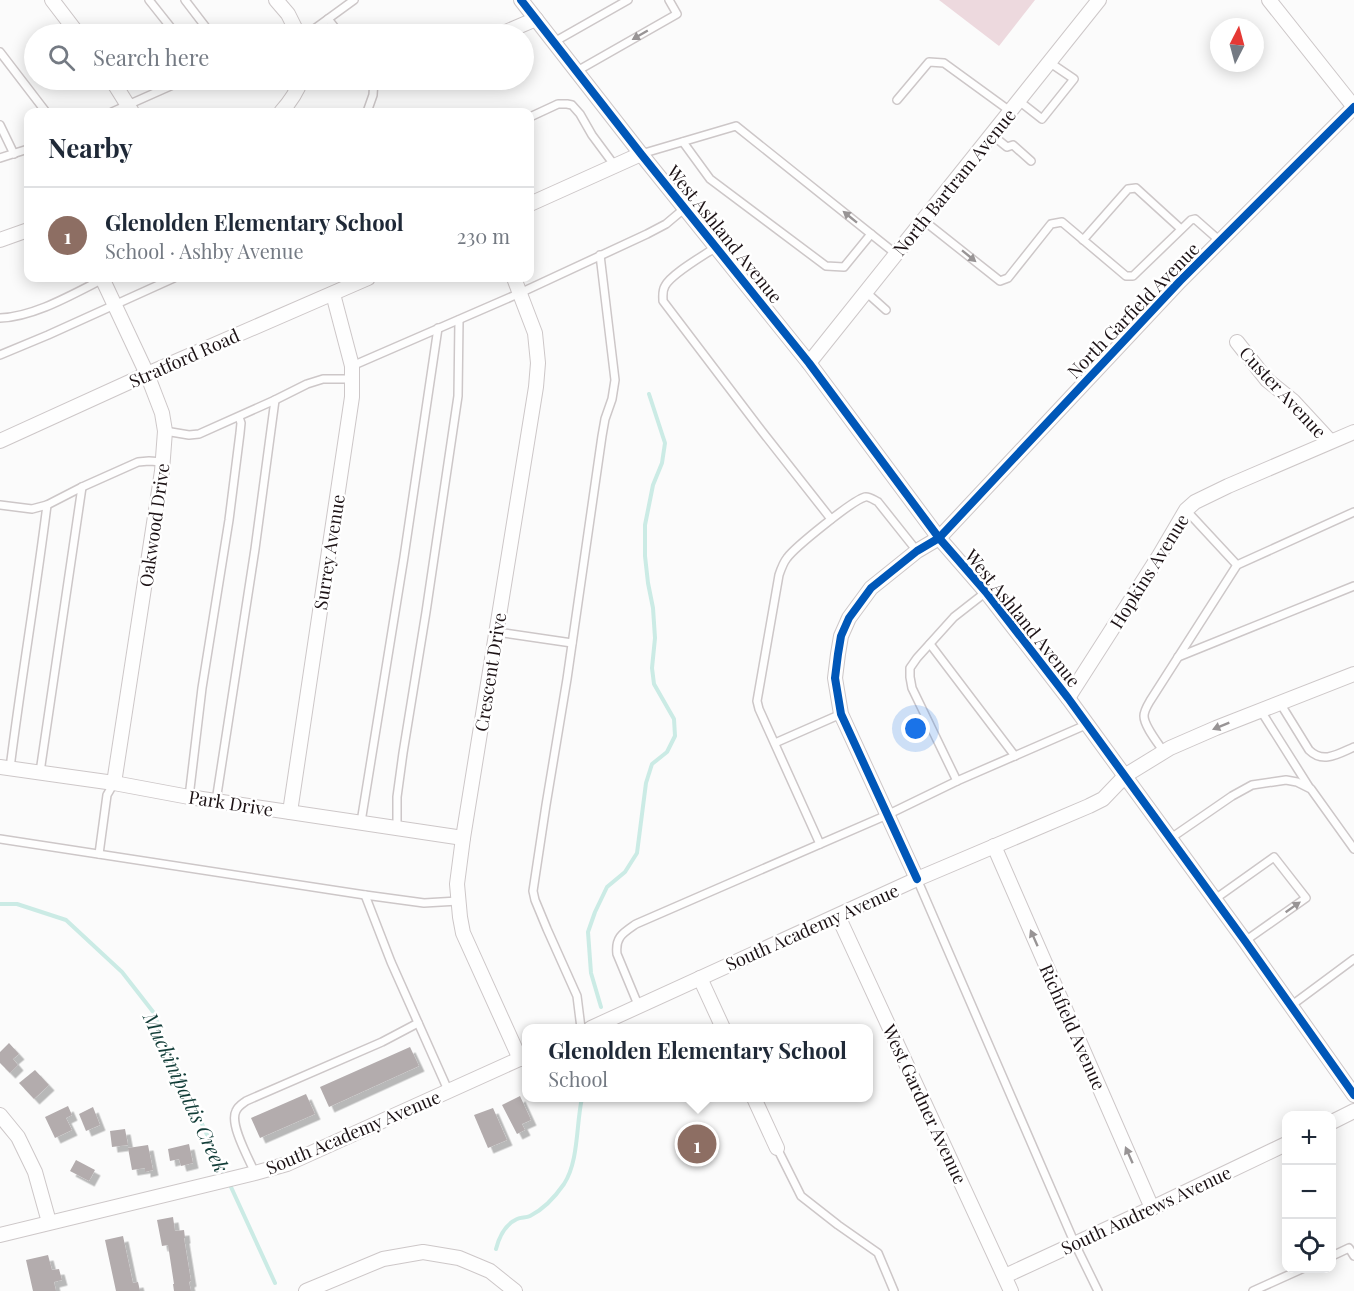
<!DOCTYPE html>
<meta charset="utf-8">
<style>
:root{--surface:#fff;--page:#f6f6f7;--text:#1f2937;--muted:#747a83;--line:#e0e1e3;--accent:#2563eb}
body{margin:0;font-family:"Playfair Display",serif;background:var(--page);color:var(--text)}
.controls{position:absolute;right:18px;bottom:18px;display:grid;overflow:hidden;border-radius:12px;box-shadow:0 3px 15px #0003}
.controls button{width:54px;height:54px;display:grid;place-items:center;padding:0;border:0;border-bottom:2px solid var(--line);background:var(--surface);color:var(--text);font:30px sans-serif}
.compass{position:absolute;left:1210px;top:18px;width:54px;height:54px;border-radius:50%;background:var(--surface);box-shadow:0 3px 15px #0003;rotate:6deg}
.you{position:absolute;left:916px;top:729px;width:21px;height:21px;margin:-15px;border:4px solid #fff;border-radius:50%;background:#1a73e8;box-shadow:0 0 0 9px #1a73e833}
.badge{display:grid;place-items:center;width:39px;height:39px;border-radius:50%;background:var(--accent);color:#fff;font-size:20px;font-weight:700}
.pin{position:absolute;translate:-50% -50%;border:3px solid #fff;box-shadow:0 2px 6px #0006}
.popup{position:absolute;left:522px;top:1024px;width:351px;height:78px;box-sizing:border-box;display:grid;place-content:center;border-radius:12px;background:var(--surface);filter:drop-shadow(0 2px 4px #0005);font-size:20px;white-space:nowrap;color:var(--muted)}
.popup b{font-size:22px;color:var(--text)}
.popup::after{content:'';position:absolute;left:50%;top:100%;margin-left:-12px;border:12px solid transparent;border-top-color:var(--surface)}
.list{margin:0;padding:0;list-style:none}
h2{display:flex;justify-content:space-between;align-items:center;height:78px;margin:0;padding:0 24px;font-size:26px}
h2 small{font-size:20px;font-weight:400;color:var(--muted)}
.list li{display:grid;grid-template-columns:39px 1fr auto;gap:18px;align-items:center;box-sizing:border-box;height:96px;padding:0 24px;border-top:2px solid var(--line)}
.list b{display:block;font-size:22px;white-space:nowrap}
.list p{margin:0;font-size:20px;white-space:nowrap;color:var(--muted)}
.list em{font-size:20px;font-style:normal;color:var(--muted)}
.icon{flex:none;width:33px;height:33px;fill:none;stroke:currentColor;stroke-width:2;stroke-linecap:round;stroke-linejoin:round}
.map{position:relative;flex:none;width:1354px;height:1291px;overflow:hidden}
.search{position:absolute;background:var(--surface);box-shadow:0 3px 15px #0003;left:24px;top:24px;width:510px;height:66px;display:flex;align-items:center;gap:15px;box-sizing:border-box;padding:0 21px;border-radius:33px;color:var(--muted);font-size:22px}
.panel{position:absolute;background:var(--surface);box-shadow:0 3px 15px #0003;left:24px;top:108px;width:510px;height:174px;border-radius:12px}
.map>svg:first-child{display:block}
.green{fill:#edd9de}
.lines{fill:none;stroke-linecap:round;stroke-linejoin:round}
.stream{stroke:#cbebe5;stroke-width:4}
.building{fill:#b3acad;filter:url(#shadow)}
.service-casing{stroke:#cdc7c8;stroke-width:10}
.minor-casing{stroke:#cdc7c8;stroke-width:16}
.service{stroke:#fefefe;stroke-width:7}
.minor{stroke:#fefefe;stroke-width:14}
.cycleway-casing{stroke:#fff;stroke-width:11}
.cycleway{stroke:#0057b8;stroke-width:8}
.oneway{fill:#989495}
.labels{text-anchor:middle;dominant-baseline:central;stroke-width:5;stroke-linejoin:round;paint-order:stroke}
.street-label{font-size:18px;fill:#1c1215;stroke:#fff}
.water-label{font-size:20px;font-style:italic;fill:#123d38;stroke:#fff}
</style>
<div class="map">
<svg width="1354" height="1291" viewBox="0 0 1354 1291">
<defs>
<filter id="shadow"><feDropShadow dx="5.5" dy="5.5" stdDeviation="0" flood-color="#0004"/></filter>
</defs>
<rect width="100%" height="100%" fill="#fbfbfb"/>
<path class="green" d="M939,0H1035L999,46Z"/>
<g class="lines">
<g class="stream">
<path d="M0,904H17L66,920L122,972L154,1013L164,1041L275,1283"/>
<path d="M601,1007L591,973L588,932L595,912L607,887L625,872L637,853L646,783L652,764L667,752L675,736L674,719L654,684L652,668L655,638L653,608L648,583L645,556V525L653,485L662,463L665,443L649,394"/>
<path d="M496,1249C499,1237 504,1225 517,1219C521,1217 526,1218 530,1216C544,1209 555,1197 564,1184C579,1161 576,1124 582,1098"/>
</g>
</g>
<g class="building">
<path d="M9,1043L19,1054L13,1059L18,1065L10,1073L0,1063V1052Z"/>
<path d="M410,1047L419,1066L329,1107L320,1087Z"/>
<path d="M35,1070L49,1085L34,1099L19,1083Z"/>
<path d="M306,1094L315,1114L260,1138L251,1118Z"/>
<path d="M520,1096L531,1120L522,1124L525,1130L517,1134L502,1105Z"/>
<path d="M68,1106L72,1115L66,1118L72,1130L55,1138L45,1117Z"/>
<path d="M93,1107L100,1125L86,1131L79,1114Z"/>
<path d="M493,1108L507,1140L488,1148L474,1115Z"/>
<path d="M125,1129L128,1145L112,1147L110,1131Z"/>
<path d="M189,1144L193,1163L181,1166L179,1159L170,1161L168,1149Z"/>
<path d="M148,1145L153,1170L145,1172V1168L132,1170L128,1148Z"/>
<path d="M76,1160L95,1170L89,1181L70,1171Z"/>
<path d="M173,1217L175,1231L184,1230L185,1238H184L191,1281L189,1282L191,1291H174L173,1284H174L168,1245L162,1246L157,1220Z"/>
<path d="M123,1236L133,1283L138,1282L140,1291H116L105,1240Z"/>
<path d="M48,1255L52,1270L59,1269L62,1280L54,1282L56,1291H33L26,1260Z"/>
</g>
<g class="lines">
<g class="service-casing">
<g id="service">
<path d="M149,0L176,34"/>
<path d="M185,0L211,34"/>
<path d="M328,19L340,34"/>
<path d="M283,34L297,30L310,32L354,0"/>
<path d="M554,42L628,0"/>
<path d="M0,52L46,112"/>
<path d="M577,71L677,14L669,0"/>
<path d="M897,100L929,62L944,63L1010,111"/>
<path d="M1019,101L1042,119L1074,79L1049,62"/>
<path d="M112,112L184,80"/>
<path d="M367,112L373,95L374,80"/>
<path d="M530,117L558,104H567L572,105L580,114L592,135L615,166"/>
<path d="M0,125L14,154"/>
<path d="M992,135L1007,147L1013,145L1031,161"/>
<path d="M683,142L710,179L826,266L844,267L871,234"/>
<path d="M641,154L736,126L896,254"/>
<path d="M0,158L28,149"/>
<path d="M923,220L1000,281L1008,278L1051,224L1062,222L1126,276H1133L1191,220L1195,219L1220,241"/>
<path d="M1083,240L1128,189L1136,188L1181,229"/>
<path d="M716,247C703,256 671,274 665,286C662,291 663,296 663,301L761,430L831,519"/>
<path d="M866,292L886,310"/>
<path d="M0,318C34,317 73,294 103,279"/>
<path d="M0,355L48,335L174,278"/>
<path d="M352,366L520,293L647,234L666,224L685,208"/>
<path d="M165,431L189,435L199,434L275,400L307,384L323,379H353"/>
<path d="M0,505L32,509L47,505L82,487L138,462L149,461L163,462"/>
<path d="M1186,510L1237,565"/>
<path d="M497,632L572,643"/>
<path d="M930,644L1015,756"/>
<path d="M1178,657L1354,586"/>
<path d="M1280,703L1309,750C1323,764 1338,754 1354,747"/>
<path d="M1261,711L1309,787"/>
<path d="M775,743L841,714"/>
<path d="M1164,752C1158,743 1144,726 1144,716C1144,711 1147,706 1150,701L1237,565L1354,512"/>
<path d="M10,768C21,680 36,593 47,505"/>
<path d="M40,772L82,487"/>
<path d="M957,781L912,688L910,677V668L917,658L954,617L986,592"/>
<path d="M189,797L202,688L229,520L240,433L241,423L239,417"/>
<path d="M216,801L255,549L275,400"/>
<path d="M361,822L404,557L438,328"/>
<path d="M397,828V797L403,753L426,612L458,396L459,320"/>
<path d="M1171,838L1232,796L1252,785L1286,780L1297,782L1311,789L1354,849"/>
<path d="M0,839L365,895L424,903L458,901"/>
<path d="M820,844L759,709L757,701L779,575C781,569 783,563 787,558C795,547 853,500 865,497C869,496 874,500 878,502L917,551"/>
<path d="M99,854L107,795L114,783"/>
<path d="M917,879L1075,1244L1098,1291"/>
<path d="M365,895L391,962L448,1090"/>
<path d="M1215,899L1274,857L1306,898L1245,941"/>
<path d="M1292,1005L1354,959"/>
<path d="M639,1007L617,954C615,937 623,933 636,924L887,815L957,781L1088,724"/>
<path d="M581,1028L577,996L547,929L535,900L533,891L546,805L567,679L602,436L605,419L612,399L615,380L600,255"/>
<path d="M777,1148L801,1196L838,1225L878,1253L894,1291"/>
<path d="M255,1173C249,1159 229,1124 236,1111C238,1106 242,1104 246,1101L382,1042L418,1023"/>
<path d="M1332,1256L1349,1248L1354,1256"/>
<path d="M1253,1291L1304,1268"/>
</g>
</g>
<g class="minor-casing">
<g id="minor">
<path d="M52,0L78,34"/>
<path d="M276,0L288,14L298,34"/>
<path d="M521,0L641,154L809,363L939,538L986,592L1068,698L1245,941L1354,1095"/>
<path d="M1269,0L1354,107"/>
<path d="M501,34L536,19"/>
<path d="M112,80L132,112"/>
<path d="M281,112C290,102 297,92 301,80"/>
<path d="M530,204L641,154"/>
<path d="M0,240L28,230"/>
<path d="M102,278L147,374L162,413L165,431L162,471L114,783"/>
<path d="M514,278L535,333L538,363L536,387L463,838L457,884L460,917L463,933L520,1059"/>
<path d="M1237,342L1267,380L1293,401L1330,441"/>
<path d="M809,363L1099,0"/>
<path d="M0,441L147,374L368,278"/>
<path d="M1068,698L1159,556L1186,510L1195,502L1228,486L1354,432"/>
<path d="M0,767L114,783L189,797L463,838"/>
<path d="M290,812L352,397V366L333,294"/>
<path d="M994,846L1152,1208"/>
<path d="M917,879L841,714L835,678L838,654L841,636L849,618L871,588L917,551L939,538L1180,281L1354,107"/>
<path d="M838,916L1011,1291"/>
<path d="M700,978L723,1028"/>
<path d="M591,1028L917,879L1089,806L1103,799L1126,775L1170,748L1216,728L1354,674"/>
<path d="M754,1098L777,1148"/>
<path d="M0,1115L18,1137L35,1172L49,1222"/>
<path d="M1332,1122L1354,1111"/>
<path d="M0,1235L255,1173L287,1164L526,1056"/>
<path d="M1005,1276L1152,1208L1286,1144"/>
<path d="M306,1291L383,1259L423,1252L459,1258L490,1271L515,1291"/>
</g>
</g>
<use href="#service" class="service"/>
<use href="#minor" class="minor"/>
<g class="cycleway-casing">
<g id="cycleway">
<path d="M521,0L641,154L809,363L939,538L986,592L1068,698L1245,941L1354,1095"/>
<path d="M917,879L841,714L835,678L838,654L841,636L849,618L871,588L917,551L939,538L1180,281L1354,107"/>
</g>
</g>
<use href="#cycleway" class="cycleway"/>
</g>
<defs><path id="oneway-solid" d="M-6-.8H1V-3.2L6.5 0L1 3.2V.8H-6Z" transform="scale(1.5)"/></defs>
<g class="oneway">
<use href="#oneway-solid" transform="translate(640 35) rotate(150)"/>
<use href="#oneway-solid" transform="translate(850 217) rotate(-141)"/>
<use href="#oneway-solid" transform="translate(969 256) rotate(39)"/>
<use href="#oneway-solid" transform="translate(1221 726) rotate(158)"/>
<use href="#oneway-solid" transform="translate(1293 907) rotate(-35)"/>
<use href="#oneway-solid" transform="translate(1034 938) rotate(-114)"/>
<use href="#oneway-solid" transform="translate(1129 1155) rotate(-114)"/>
</g>
<g class="labels">
<g class="street-label">
<text transform="translate(954 182) rotate(-51)">North Bartram Avenue</text>
<text transform="translate(725 234) rotate(51)">West Ashland Avenue</text>
<text transform="translate(1133 310) rotate(-46)">North Garfield Avenue</text>
<text transform="translate(184 358) rotate(-24)">Stratford Road</text>
<text transform="translate(1283 392) rotate(47)">Custer Avenue</text>
<text transform="translate(154 525) rotate(-82)">Oakwood Drive</text>
<text transform="translate(329 552) rotate(-81)">Surrey Avenue</text>
<text transform="translate(1149 571) rotate(-58)">Hopkins Avenue</text>
<text transform="translate(1023 618) rotate(51)">West Ashland Avenue</text>
<text transform="translate(490 672) rotate(-81)">Crescent Drive</text>
<text transform="translate(231 803) rotate(9)">Park Drive</text>
<text transform="translate(812 927) rotate(-24)">South Academy Avenue</text>
<text transform="translate(1073 1027) rotate(66)">Richfield Avenue</text>
<text transform="translate(925 1104) rotate(65)">West Gardner Avenue</text>
<text transform="translate(353 1132) rotate(-23)">South Academy Avenue</text>
<text transform="translate(1146 1210) rotate(-25)">South Andrews Avenue</text>
</g>
<g class="water-label">
<text transform="translate(187 1092) rotate(65)">Muckinipattis Creek</text>
</g>
</g>
</svg>
<div class="controls">
<button>+</button>
<button>−</button>
<button><svg class="icon" aria-label="locate" viewBox="0 0 24 24"><circle cx="12" cy="12" r="6"/><path d="M12 2v4M12 18v4M2 12h4M18 12h4"/></svg></button>
</div>
<svg class="compass" viewBox="-18 -18 36 36"><path d="M0-13l5 13h-10z" fill="#e53935"/><path d="M0 13l5-13h-10z" fill="#747a83"/></svg>
<div class="you"></div>
<div class="pin badge" style="left:697px;top:1144px;background:#8d6e63">1</div>
<div class="popup"><b>Glenolden Elementary School</b>School</div>
<div class="search"><svg class="icon" aria-label="search" viewBox="0 0 24 24"><circle cx="10" cy="10" r="6"/><path d="M15 15l6 6"/></svg>Search here</div>
<section class="panel">
<h2>Nearby<small></small></h2>
<ul class="list">
<li><span class="badge" style="background:#8d6e63">1</span><div><b>Glenolden Elementary School</b><p>School · Ashby Avenue</p></div><em>230 m</em></li>
</ul>
</section>
</div>
